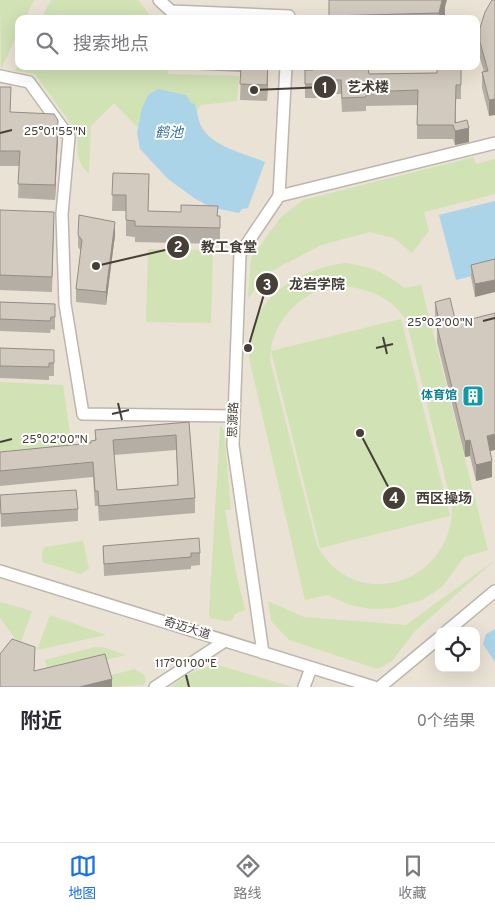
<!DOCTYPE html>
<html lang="zh">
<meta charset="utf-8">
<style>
:root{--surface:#fff;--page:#f2f2f3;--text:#2b2b33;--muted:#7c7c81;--line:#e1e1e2;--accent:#1a73e8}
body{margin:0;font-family:Overpass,"Noto Sans SC",sans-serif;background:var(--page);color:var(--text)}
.controls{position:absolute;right:15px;bottom:15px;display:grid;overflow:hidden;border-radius:10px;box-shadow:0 5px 20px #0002}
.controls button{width:45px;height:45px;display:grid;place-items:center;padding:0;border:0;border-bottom:1px solid var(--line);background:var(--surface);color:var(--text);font:25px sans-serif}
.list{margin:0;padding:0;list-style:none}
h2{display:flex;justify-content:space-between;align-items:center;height:65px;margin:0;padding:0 20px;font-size:21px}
h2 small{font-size:16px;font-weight:400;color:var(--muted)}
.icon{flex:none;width:28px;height:28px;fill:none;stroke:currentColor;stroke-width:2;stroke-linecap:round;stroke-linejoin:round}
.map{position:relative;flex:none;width:495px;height:687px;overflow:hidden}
.search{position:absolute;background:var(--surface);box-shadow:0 5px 20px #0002;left:15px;right:15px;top:15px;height:55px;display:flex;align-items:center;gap:12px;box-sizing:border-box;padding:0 18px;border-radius:10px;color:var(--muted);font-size:19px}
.sheet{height:155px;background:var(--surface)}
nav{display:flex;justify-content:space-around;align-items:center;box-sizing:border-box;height:70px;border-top:1px solid var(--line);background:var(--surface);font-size:14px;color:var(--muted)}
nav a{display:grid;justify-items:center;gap:2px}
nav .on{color:var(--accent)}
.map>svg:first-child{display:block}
.education{fill:#eae2d4;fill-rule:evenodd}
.green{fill:#d1e2b5;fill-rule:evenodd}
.water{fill:#abd4e9}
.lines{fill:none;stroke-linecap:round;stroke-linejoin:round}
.minor-casing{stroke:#bdb6ac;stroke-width:14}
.minor{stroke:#fff;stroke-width:11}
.wall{fill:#b5aea4;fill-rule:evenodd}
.shaded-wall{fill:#948d86}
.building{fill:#d3cabf;stroke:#948d86;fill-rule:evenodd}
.ticks{fill:none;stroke:#453f38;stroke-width:2}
.labels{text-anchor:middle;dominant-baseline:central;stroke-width:4;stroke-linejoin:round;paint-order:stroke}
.culture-label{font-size:12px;font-weight:bold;fill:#0d838f;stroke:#fff;text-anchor:end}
.street-label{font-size:12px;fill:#453f38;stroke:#fff}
.water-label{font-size:14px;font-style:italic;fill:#397a9f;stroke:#fff}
.ticks-label{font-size:12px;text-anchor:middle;fill:#453f38;stroke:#fff;stroke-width:4;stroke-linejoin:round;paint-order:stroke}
.leader{fill:none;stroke:#453f38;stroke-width:2}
.callout-dot{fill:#453f38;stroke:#fff;stroke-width:2}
.mark-label{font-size:15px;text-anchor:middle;font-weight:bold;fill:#fff}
.callout-label{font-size:14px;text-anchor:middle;font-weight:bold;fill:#453f38;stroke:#fff;stroke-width:4;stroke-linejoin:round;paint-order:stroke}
</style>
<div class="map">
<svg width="495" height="687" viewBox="0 0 495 687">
<rect width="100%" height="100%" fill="#f2efe8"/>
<path class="education" d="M0,0H495V687H0ZM19,19H476V66H19ZM439,631H476V668H439Z"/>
<g class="green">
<path d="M0,0H34L25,19H19V31L1,69Z"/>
<path d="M51,0H138L153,19H41Z"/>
<path d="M19,63V66H168V74L239,76L237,101L201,105L166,157L114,103L91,126L89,174C76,161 77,151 78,134L35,74L15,71Z"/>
<path d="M474,157L476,164L495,159V194L424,212L429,231L412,253L394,238L370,232L321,245L268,273L248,298L251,258L281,217L303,200Z"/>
<path d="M148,249L213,250L211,323L146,322Z"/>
<path d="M344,263C371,266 383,272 405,288L421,285L488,550L464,557L442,587L422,600L393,608L371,609L350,605L327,595L305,600L249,358C249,350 249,342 251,334C261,291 304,269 344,263ZM344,286C372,290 388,296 406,319L452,506C454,583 354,616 317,545L271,364C266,333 292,300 321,289C328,286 337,287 344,286Z"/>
<path d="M401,319L450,516L320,548L271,351Z"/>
<path d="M0,382L63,385L72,447L0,455Z"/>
<path d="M220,426L224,430L231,510H225L236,573L245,610L235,614L232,620L226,621L210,618L209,612Z"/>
<path d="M83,541L89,569L81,574L42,562V552L45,547Z"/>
<path d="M495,560L415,631L392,661L378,669L289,640L271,621L268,601L304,617L406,625Z"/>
<path d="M0,602L32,611L20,645L0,618Z"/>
<path d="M50,615L106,635L37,650Z"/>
<path d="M95,647H103L126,655L105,660L51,681L45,660Z"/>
<path d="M214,664L293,687H170L187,675Z"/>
<path d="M134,669L144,675L146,681L144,685L111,687L109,676Z"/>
</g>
<g class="water">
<path d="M158,89L186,95L191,103L195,104C197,111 198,120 201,126C212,147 246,154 265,162L248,208L242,209L239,213L210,207L194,198L168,179L140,149L137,133L142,108L148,95Z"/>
<path d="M495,201V270L456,280L439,215Z"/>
<path d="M495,629V662L483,644L486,634Z"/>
</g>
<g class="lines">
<g class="minor-casing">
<g id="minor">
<path d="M159,0L171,11L289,16V19"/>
<path d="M0,76L29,82L69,137L62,214L65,304L83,414L234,416"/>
<path d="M279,196L286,66"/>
<path d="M0,571L374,687"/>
<path d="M447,631L495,591"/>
<path d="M263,653L233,445L240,254L279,196L495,143"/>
<path d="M155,687L225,641"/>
<path d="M304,687L311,668"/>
<path d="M380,687L439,638"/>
</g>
</g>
<use href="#minor" class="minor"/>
</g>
<g class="wall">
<path d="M329,0L445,7V15L443,19H329Z"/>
<path d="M492,0L489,116L482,88V72H484L480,58V42Z"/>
<path d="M175,66H268L267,101L240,100L241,72L175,69Z"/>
<path d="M461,67V99H456V123L469,142L455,145L453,139H417V105L366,106V111L342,112L341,94H317V98H305V70L369,74L437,73Z"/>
<path d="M0,87L11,102L10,112L58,135L55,200L18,198L19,166H0Z"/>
<path d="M113,173L149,190L148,211L220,216V244L135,242V237L126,236V211H112Z"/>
<path d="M0,210L54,227L52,292L0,290Z"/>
<path d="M78,235H115L106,305L76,302V289L81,251L78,247Z"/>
<path d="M495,259L475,297L471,277V265Z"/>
<path d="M0,302L55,304V330L51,329L50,333L0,331Z"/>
<path d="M435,302L456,323L490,451L492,477L476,481L470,456L465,457L437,342V326L435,318Z"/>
<path d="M0,348L54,350V376H49V380L0,378Z"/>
<path d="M189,422L195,498V513L99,521L98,506H95L93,477L0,486V452L91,443L95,440V430ZM176,450L178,485L117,490L114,455Z"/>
<path d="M0,495L78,509V521L1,527Z"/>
<path d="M103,546L200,553V565L191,566V569L104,576Z"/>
</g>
<g class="shaded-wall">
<path d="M442,0H447L445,7V15L443,19H439V13Z"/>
<path d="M268,66V81L267,101V85Z"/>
<path d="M495,99V115L489,116V100Z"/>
<path d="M58,120V135L55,200V185Z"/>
<path d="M469,128V142L455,145V131Z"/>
<path d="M115,222V235L106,305V292Z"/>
<path d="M495,280V292L475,297V284Z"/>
<path d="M495,434V450L487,452V436Z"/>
<path d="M470,440V456L465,457V441Z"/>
<path d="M492,461V477L476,481V465Z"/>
<path d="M112,679V687H79Z"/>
</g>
<g class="building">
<path d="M329,0H442L439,13L329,16Z"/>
<path d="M492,0H495V99L489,100L482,72L488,71L480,42V28L485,12Z"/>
<path d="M241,66H268L267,85L240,84Z"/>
<path d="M313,66H368L369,74L437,73V67H461V85H456L455,123L467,120L469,128L455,131L453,125H417L418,90L366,92V97L342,98L341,80H317V84H305V70H313Z"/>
<path d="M0,87H11L10,112L54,114L58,120L55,185L18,184L20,151H0Z"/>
<path d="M113,173L149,174L148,211L181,212V205L218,206L217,216H220V228L135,226V221L126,220V195H112Z"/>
<path d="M0,210L54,212L52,277L0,275Z"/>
<path d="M79,215L115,222L106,292L76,289L82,240L78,235Z"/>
<path d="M495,259V280L475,284L471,265Z"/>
<path d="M450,298L456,323L495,313V434L487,436L492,461L476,465L470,440L465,441L437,326L440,325L435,302Z"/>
<path d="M0,302L55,304V317H51L50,321L0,319Z"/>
<path d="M0,348L54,350V363H49V367L0,366Z"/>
<path d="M189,422L195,498L99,506L98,491H95L93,462L0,471V452L91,443V441L96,440L95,430ZM176,435L178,485L117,490L113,440Z"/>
<path d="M76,490L78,509L1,514L0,495Z"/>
<path d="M199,538L200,553H191V557L104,564L103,546Z"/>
<path d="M12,639L35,647L34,671L105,654L112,679L79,687H0V654Z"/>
</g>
<path class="ticks" d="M0,133L12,130M483,321L495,318M383,337L387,354M376,348L393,344M118,403L122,420M112,414L129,410M0,442L12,439M186,675L189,687"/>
<defs>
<g id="building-square" transform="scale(1.125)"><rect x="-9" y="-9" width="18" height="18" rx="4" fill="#0f9aa8" stroke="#fff"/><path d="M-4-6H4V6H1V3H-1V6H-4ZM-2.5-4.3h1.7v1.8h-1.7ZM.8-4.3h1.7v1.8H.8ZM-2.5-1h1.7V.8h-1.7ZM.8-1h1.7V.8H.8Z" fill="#fff"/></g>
</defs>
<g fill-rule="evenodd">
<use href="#building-square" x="473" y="396"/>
</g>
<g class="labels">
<g class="culture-label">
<text x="457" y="396">体育馆</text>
</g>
<g class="street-label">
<text transform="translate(234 420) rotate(-88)">思源路</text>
<text transform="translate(187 629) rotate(17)">奇迈大道</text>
</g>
<g class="water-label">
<text x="169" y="133">鹤池</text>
</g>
</g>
<g class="ticks-label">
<text x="55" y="135">25°01'55"N</text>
<text x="440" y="326">25°02'00"N</text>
<text x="55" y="443">25°02'00"N</text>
<text x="186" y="667">117°01'00"E</text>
</g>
<path class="leader" d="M254 90L325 87M96 266L178 247M248 348L267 284M360 433L394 498"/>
<g class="callout-dot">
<circle cx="254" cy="90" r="5"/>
<circle cx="96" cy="266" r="5"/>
<circle cx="248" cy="348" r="5"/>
<circle cx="360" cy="433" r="5"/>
<circle cx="325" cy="87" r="12"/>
<circle cx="178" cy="247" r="12"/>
<circle cx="267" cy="284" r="12"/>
<circle cx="394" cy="498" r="12"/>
</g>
<g class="mark-label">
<text x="325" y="93">1</text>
<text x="178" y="252">2</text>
<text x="267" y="290">3</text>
<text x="394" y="503">4</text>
</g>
<g class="callout-label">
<text x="368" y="92">艺术楼</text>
<text x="229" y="252">教工食堂</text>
<text x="317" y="289">龙岩学院</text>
<text x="444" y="503">西区操场</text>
</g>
</svg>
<div class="controls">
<button><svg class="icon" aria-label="locate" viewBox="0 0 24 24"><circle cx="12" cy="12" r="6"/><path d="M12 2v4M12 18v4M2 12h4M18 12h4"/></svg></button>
</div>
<div class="search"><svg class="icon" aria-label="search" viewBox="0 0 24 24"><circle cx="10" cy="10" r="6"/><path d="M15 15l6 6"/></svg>搜索地点</div>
</div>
<section class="sheet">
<h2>附近<small>0个结果</small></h2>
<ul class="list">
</ul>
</section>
<nav>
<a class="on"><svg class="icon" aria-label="map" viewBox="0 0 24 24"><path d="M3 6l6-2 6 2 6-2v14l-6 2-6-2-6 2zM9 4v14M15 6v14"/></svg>地图</a>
<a><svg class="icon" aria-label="directions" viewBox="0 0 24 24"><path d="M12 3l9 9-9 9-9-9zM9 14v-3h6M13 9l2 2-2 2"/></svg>路线</a>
<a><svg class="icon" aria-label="saved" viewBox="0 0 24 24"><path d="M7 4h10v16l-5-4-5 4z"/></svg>收藏</a>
</nav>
